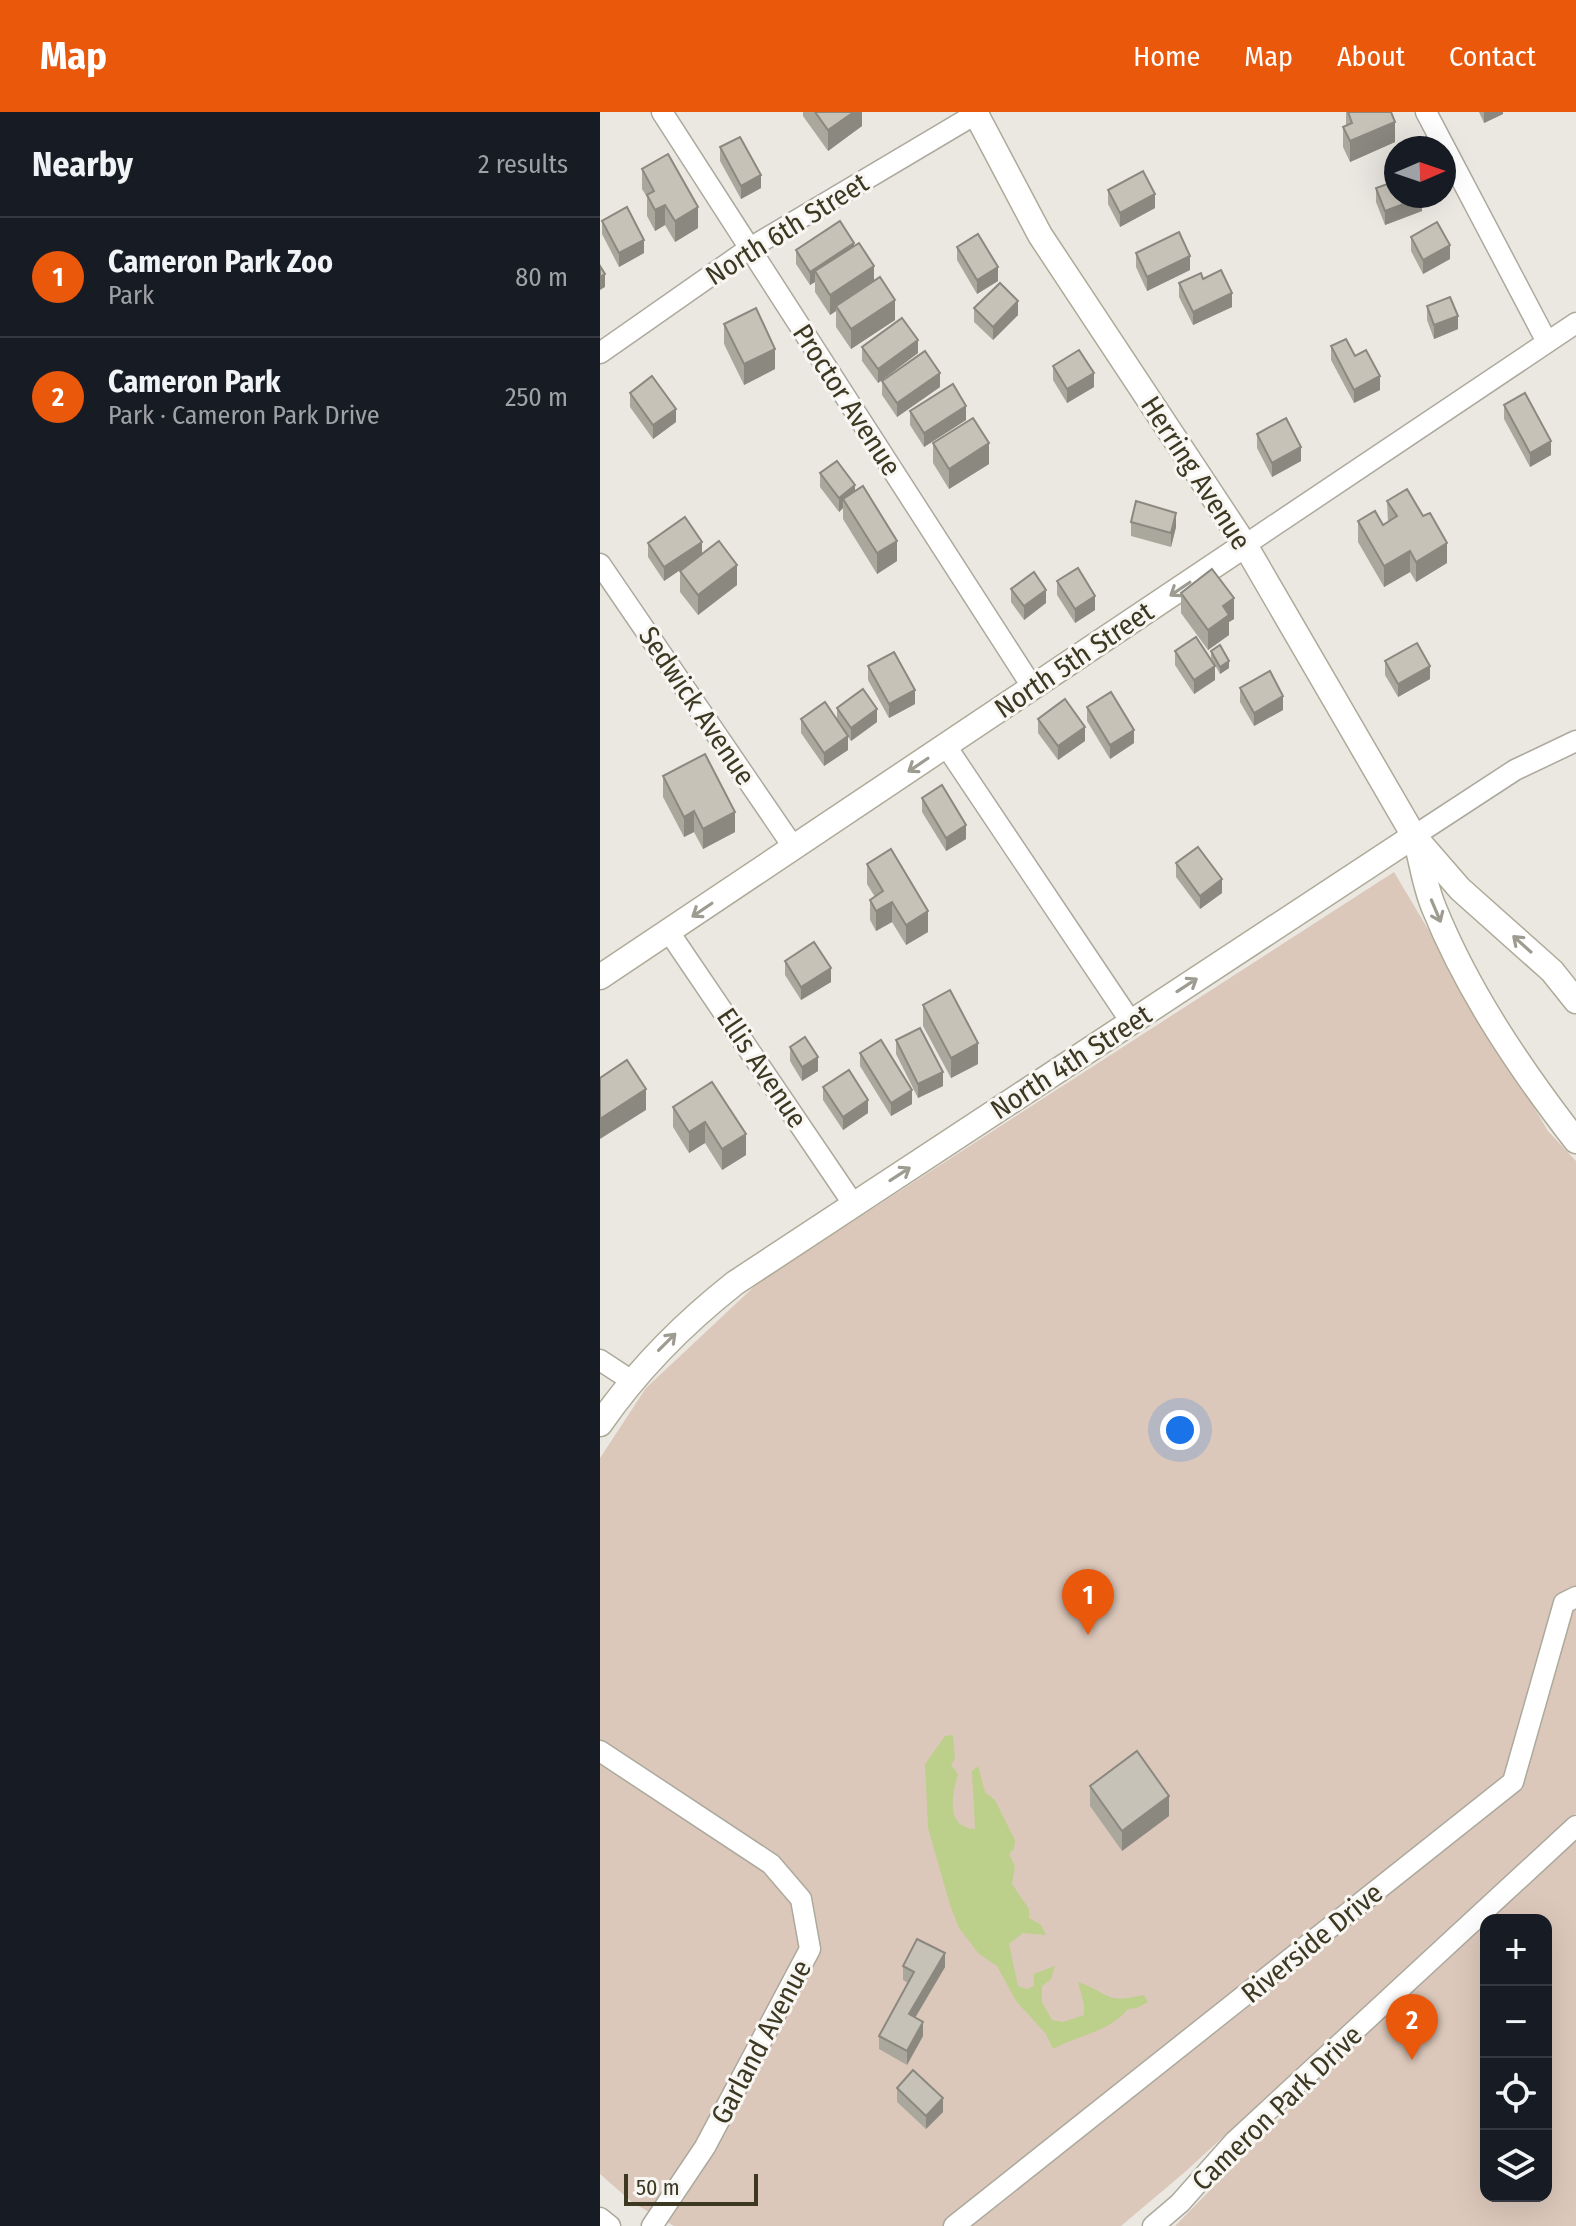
<!DOCTYPE html>
<meta charset="utf-8">
<style>
:root{--surface:#171b24;--page:#20242c;--text:#f1f3f6;--muted:#9ea1a6;--line:#363941;--accent:#ea580c}
body{margin:0;font-family:"Fira Sans Condensed",sans-serif;background:var(--page);color:var(--text)}
.controls{position:absolute;right:24px;bottom:24px;display:grid;overflow:hidden;border-radius:16px;box-shadow:0 8px 32px #0002}
.controls button{width:72px;height:72px;display:grid;place-items:center;padding:0;border:0;border-bottom:2px solid var(--line);background:var(--surface);color:var(--text);font:40px sans-serif}
.compass{position:absolute;left:784px;top:24px;width:72px;height:72px;border-radius:50%;background:var(--surface);box-shadow:0 8px 32px #0002;rotate:88deg}
.scale{position:absolute;left:24px;bottom:20px;width:134px;box-sizing:border-box;padding-left:8px;border:4px solid #3c3822;border-top:0;font-size:22px;line-height:28px;white-space:nowrap;color:#3c3822;-webkit-text-stroke:6px #f8f6f2;paint-order:stroke}
.you{position:absolute;left:580px;top:1318px;width:28px;height:28px;margin:-20px;border:6px solid #fff;border-radius:50%;background:#1a73e8;box-shadow:0 0 0 12px #1a73e833}
.badge{display:grid;place-items:center;width:52px;height:52px;border-radius:50%;background:var(--accent);color:#fff;font-size:26px;font-weight:700}
.pin{position:absolute;translate:-50% -66px;filter:drop-shadow(0 2px 4px #0008)}
.pin::after{content:'';position:absolute;top:42px;width:28px;height:24px;background:inherit;clip-path:polygon(0 0,100% 0,50% 100%)}
.list{margin:0;padding:0;list-style:none}
h2{display:flex;justify-content:space-between;align-items:center;height:104px;margin:0;padding:0 32px;font-size:34px}
h2 small{font-size:26px;font-weight:400;color:var(--muted)}
.list li{display:grid;grid-template-columns:52px 1fr auto;gap:24px;align-items:center;box-sizing:border-box;height:120px;padding:0 32px;border-top:2px solid var(--line)}
.list b{display:block;font-size:30px;white-space:nowrap}
.list p{margin:0;font-size:26px;white-space:nowrap;color:var(--muted)}
.list em{font-size:26px;font-style:normal;color:var(--muted)}
.icon{flex:none;width:44px;height:44px;fill:none;stroke:currentColor;stroke-width:2;stroke-linecap:round;stroke-linejoin:round}
.map{position:relative;flex:none;width:976px;height:2114px;overflow:hidden}
header{display:flex;align-items:center;gap:48px;box-sizing:border-box;height:112px;padding:0 40px;background:var(--accent);color:#fff}
header strong{font-size:38px}
nav{display:flex;gap:44px;margin-inline-start:auto;font-size:28px}
main{display:flex}
aside{flex:1;background:var(--surface)}
.map>svg:first-child{display:block}
.green{fill:#dcc8bb;fill-rule:evenodd}
.water{fill:#bccf8b}
.lines{fill:none;stroke-linecap:round;stroke-linejoin:round}
.minor-casing{stroke:#aca99d;stroke-width:23}
.secondary-casing{stroke:#aeaa98;stroke-width:27}
.minor{stroke:#fff;stroke-width:20}
.secondary{stroke:#fff;stroke-width:24}
.wall{fill:#aaa79d}
.shaded-wall{fill:#8b8880}
.building{fill:#c6c2b7;stroke:#8b8880;stroke-width:2}
.oneway{stroke:#9e9c90}
.labels{text-anchor:middle;dominant-baseline:central;stroke-width:6;stroke-linejoin:round;paint-order:stroke}
.street-label{font-size:28px;fill:#3c3822;stroke:#f8f6f2}
</style>
<header>
<strong>Map</strong>
<nav><a>Home</a><a>Map</a><a>About</a><a>Contact</a></nav>
</header>
<main>
<aside>
<h2>Nearby<small>2 results</small></h2>
<ul class="list">
<li><span class="badge">1</span><div><b>Cameron Park Zoo</b><p>Park</p></div><em>80 m</em></li>
<li><span class="badge">2</span><div><b>Cameron Park</b><p>Park · Cameron Park Drive</p></div><em>250 m</em></li>
</ul>
</aside>
<div class="map">
<svg width="976" height="2114" viewBox="0 0 976 2114">
<rect width="100%" height="100%" fill="#ebe8e2"/>
<g class="green">
<path d="M794,760L948,1019L976,1049V1701L585,2060L521,2114H74L33,2091L0,2062V1346L46,1276L159,1170Z"/>
<path d="M976,1714V2114H575L871,1811ZM886,1808H946V2084H886Z"/>
</g>
<path class="water" d="M353,1623L355,1646L351,1653L358,1662C352,1683 345,1716 375,1717L372,1659L378,1654L385,1680L395,1688L415,1728L414,1737L409,1742L415,1754L412,1772L429,1797V1806L441,1813L446,1823L423,1821L409,1832L418,1874L427,1877L434,1874V1862L455,1854L451,1867L442,1874V1890L452,1908L463,1910L484,1903V1893L478,1870C512,1882 503,1892 544,1883L548,1890L537,1896L528,1897C510,1920 478,1923 453,1937L446,1922L416,1889L397,1854L379,1842L359,1816L350,1793L328,1716L325,1652L345,1624Z"/>
<g class="lines">
<g class="minor-casing">
<g id="minor">
<path d="M62,0L433,576"/>
<path d="M826,0L947,230"/>
<path d="M0,241L150,136L379,0"/>
<path d="M645,433L976,211"/>
<path d="M0,452L194,736"/>
<path d="M346,634L531,910"/>
<path d="M814,724L915,658L976,629"/>
<path d="M69,820L254,1093"/>
<path d="M0,1248L32,1269"/>
<path d="M0,1639L171,1752L201,1787L210,1837L105,2035L52,2114"/>
<path d="M0,2106L10,2114"/>
<path d="M354,2114L913,1670L964,1491L976,1485"/>
<path d="M553,2114L580,2091L635,2029L976,1714"/>
</g>
</g>
<g class="secondary-casing">
<g id="secondary">
<path d="M375,0L440,123L645,433L814,724L860,777L952,859L976,889"/>
<path d="M816,730C822,751 825,775 834,796C868,880 921,958 976,1029"/>
<path d="M0,865L645,433"/>
<path d="M0,1312C38,1257 83,1212 135,1171L814,724"/>
</g>
</g>
<use href="#minor" class="minor"/>
<use href="#secondary" class="secondary"/>
</g>
<g class="wall">
<path d="M203,0H262V14L228,39L203,4Z"/>
<path d="M746,0H791L795,30L750,50L743,35V15L746,14Z"/>
<path d="M879,0H903V2L884,11Z"/>
<path d="M120,35L161,76L141,87L120,49Z"/>
<path d="M42,57L98,116L75,130L65,113L55,119L47,104V85L42,77Z"/>
<path d="M776,76L822,99L785,113L776,90Z"/>
<path d="M508,78L555,96L520,115L508,92Z"/>
<path d="M2,109L44,141L19,155L2,122Z"/>
<path d="M811,125L850,147L823,162L811,139Z"/>
<path d="M254,134L295,208L251,237L236,215V199L230,203L215,180V170L210,173L196,152V138Z"/>
<path d="M357,135L398,169L377,182L357,148Z"/>
<path d="M536,141L590,158L547,179L536,155Z"/>
<path d="M603,167L632,195L593,213L579,185V171Z"/>
<path d="M827,194L858,217L834,227L827,208Z"/>
<path d="M374,196L418,203L393,228L374,210Z"/>
<path d="M124,212L175,257L144,273L124,232Z"/>
<path d="M731,234L755,244L780,278L754,291L731,248Z"/>
<path d="M262,235L318,241L278,271L262,249Z"/>
<path d="M453,254L494,275L467,291L453,268Z"/>
<path d="M282,269L340,275L297,305L282,283Z"/>
<path d="M30,281L76,310L53,327L30,295Z"/>
<path d="M904,293L951,343L930,355L904,307Z"/>
<path d="M310,299L366,308L324,335L310,313Z"/>
<path d="M657,322L701,349L672,365L657,336Z"/>
<path d="M333,331L389,352L349,377L333,351Z"/>
<path d="M220,361L255,379L297,449L277,462L243,407V396L239,400L220,375Z"/>
<path d="M787,389L847,451L816,470L810,460L784,475L758,430V409L783,413L788,410Z"/>
<path d="M531,410L576,415L571,435L531,424Z"/>
<path d="M48,431L102,443L137,473L98,503L80,480V459L95,448L64,469L48,445Z"/>
<path d="M457,469L495,498L475,511L457,483Z"/>
<path d="M411,477L446,491L424,508L411,490Z"/>
<path d="M581,481L634,507L629,510V523L608,538L581,501Z"/>
<path d="M575,539L615,568L594,582L575,553Z"/>
<path d="M611,539L629,556L620,562L611,546Z"/>
<path d="M785,549L830,567L798,585L785,563Z"/>
<path d="M268,554L315,592L289,606L268,568Z"/>
<path d="M640,576L683,598L654,614L640,590Z"/>
<path d="M487,595L534,631L510,647L487,609Z"/>
<path d="M237,596L277,610L251,629L248,625V638L224,654L201,621V607L237,608Z"/>
<path d="M438,607L485,629L458,648L438,621Z"/>
<path d="M63,664L135,720L103,737L94,720L84,725L63,685Z"/>
<path d="M322,686L366,727L346,739L322,700Z"/>
<path d="M576,751L622,781L600,797L576,765Z"/>
<path d="M267,752L328,820L306,833L292,810L276,819L270,808V788L275,785L267,772Z"/>
<path d="M185,849L231,870L201,888L185,863Z"/>
<path d="M323,893L378,952L351,966L323,914Z"/>
<path d="M296,928L343,974L318,986L296,942Z"/>
<path d="M190,935L218,959L202,969L190,949Z"/>
<path d="M260,941L312,992L291,1004L260,954Z"/>
<path d="M112,970L146,1043L122,1058L105,1031L89,1041L73,1015V995Z"/>
<path d="M223,975L268,1001L243,1018L223,988Z"/>
<path d="M490,1674L569,1704L522,1739L490,1694Z"/>
<path d="M303,1854L345,1855L315,1906L323,1924L307,1953L279,1937V1924L308,1871L303,1868Z"/>
<path d="M297,1976L343,2000L326,2017L297,1990Z"/>
</g>
<g class="shaded-wall">
<path d="M254,0H262V14L228,39V18Z"/>
<path d="M884,0H903V2L884,11Z"/>
<path d="M795,10V30L750,50V29Z"/>
<path d="M161,63V76L141,87V74Z"/>
<path d="M555,82V96L520,115V101Z"/>
<path d="M822,85V99L785,113V99Z"/>
<path d="M65,93V113L55,119V98Z"/>
<path d="M98,95V116L75,130V109Z"/>
<path d="M44,128V141L19,155V141Z"/>
<path d="M254,131V144L215,159V170L210,173V160Z"/>
<path d="M850,133V147L823,162V148Z"/>
<path d="M590,144V158L547,179V165Z"/>
<path d="M274,154V174L236,194V199L230,203V183Z"/>
<path d="M398,155V169L377,182V168Z"/>
<path d="M5,162V175L0,178V165Z"/>
<path d="M632,181V195L593,213V200Z"/>
<path d="M295,188V208L251,237V217Z"/>
<path d="M418,189V203L393,228V215Z"/>
<path d="M858,204V217L834,227V213Z"/>
<path d="M318,228V241L278,271V257Z"/>
<path d="M175,237V257L144,273V252Z"/>
<path d="M340,261V275L297,305V291Z"/>
<path d="M494,261V275L467,291V277Z"/>
<path d="M780,264V278L754,291V278Z"/>
<path d="M366,294V308L324,335V321Z"/>
<path d="M76,297V310L53,327V313Z"/>
<path d="M951,329V343L930,355V341Z"/>
<path d="M389,331V352L349,377V357Z"/>
<path d="M701,335V349L672,365V351Z"/>
<path d="M255,373V387H243V396L239,400V386Z"/>
<path d="M576,401V415L571,435V421Z"/>
<path d="M297,429V449L277,462V441Z"/>
<path d="M102,430V443L64,469V455Z"/>
<path d="M847,431V451L816,470V450Z"/>
<path d="M810,439V460L784,475V454Z"/>
<path d="M137,453V473L98,503V483Z"/>
<path d="M446,478V491L424,508V494Z"/>
<path d="M495,484V498L475,511V497Z"/>
<path d="M634,486V507L629,510V523L608,538V518L623,494Z"/>
<path d="M629,549V556L620,562V555Z"/>
<path d="M615,554V568L594,582V568Z"/>
<path d="M830,554V567L798,585V572Z"/>
<path d="M315,578V592L289,606V592Z"/>
<path d="M683,584V598L654,614V601Z"/>
<path d="M277,597V610L251,629V616Z"/>
<path d="M485,615V629L458,648V634Z"/>
<path d="M534,618V631L510,647V633Z"/>
<path d="M248,624V638L224,654V641Z"/>
<path d="M94,699V720L84,725V705Z"/>
<path d="M135,700V720L103,737V717Z"/>
<path d="M366,713V727L346,739V726Z"/>
<path d="M622,767V781L600,797V784Z"/>
<path d="M292,790V810L276,819V799Z"/>
<path d="M328,799V820L306,833V813Z"/>
<path d="M231,856V870L201,888V875Z"/>
<path d="M378,931V952L351,966V946Z"/>
<path d="M218,945V959L202,969V955Z"/>
<path d="M343,960V974L318,986V972Z"/>
<path d="M46,977V998L0,1027V1007Z"/>
<path d="M312,978V992L291,1004V991Z"/>
<path d="M268,988V1001L243,1018V1005Z"/>
<path d="M105,1010V1031L89,1041V1020Z"/>
<path d="M146,1022V1043L122,1058V1037Z"/>
<path d="M569,1684V1704L522,1739V1719Z"/>
<path d="M345,1841V1855L309,1916V1902Z"/>
<path d="M323,1910V1924L307,1953V1939Z"/>
<path d="M343,1986V2000L326,2017V2004Z"/>
</g>
<g class="building">
<path d="M215,0H254L228,18Z"/>
<path d="M748,0H791L795,10L750,29L743,15L752,11Z"/>
<path d="M140,25L161,63L141,74L120,35Z"/>
<path d="M68,42L98,95L75,109L65,93L55,98L47,83L54,79L42,57Z"/>
<path d="M543,59L555,82L520,101L508,78Z"/>
<path d="M796,69V84H821L822,85L785,99L776,76Z"/>
<path d="M27,95L44,128L19,141L2,109Z"/>
<path d="M240,109L254,131L210,160L196,138Z"/>
<path d="M837,110L850,133L823,148L811,125Z"/>
<path d="M579,120L590,144L547,165L536,141Z"/>
<path d="M378,122L398,155L377,168L357,135Z"/>
<path d="M259,131L274,154L230,183L215,159Z"/>
<path d="M0,154L5,162L0,165Z"/>
<path d="M621,158L632,181L593,200L579,171L601,161L603,167Z"/>
<path d="M280,165L295,188L251,217L236,194Z"/>
<path d="M400,171L418,189L393,215L374,196Z"/>
<path d="M850,185L858,204L834,213L827,194Z"/>
<path d="M156,196L175,237L144,252L124,212Z"/>
<path d="M302,206L318,228L278,257L262,235Z"/>
<path d="M746,227L755,244L766,238L780,264L754,278L731,234Z"/>
<path d="M479,238L494,261L467,277L453,254Z"/>
<path d="M325,239L340,261L297,291L282,269Z"/>
<path d="M52,264L76,297L53,313L30,281Z"/>
<path d="M353,272L366,294L324,321L310,299Z"/>
<path d="M925,281L951,329L930,341L904,293Z"/>
<path d="M373,306L389,331L349,357L333,331Z"/>
<path d="M686,306L701,335L672,351L657,322Z"/>
<path d="M237,349L255,373L239,386L220,361Z"/>
<path d="M263,374L297,429L277,441L243,387Z"/>
<path d="M807,377L823,404L830,401L847,431L816,450L810,439L784,454L758,409L775,399L783,413L797,404L787,389Z"/>
<path d="M536,389L576,401L571,421L531,410Z"/>
<path d="M85,405L102,430L64,455L48,431Z"/>
<path d="M119,429L137,453L98,483L80,459Z"/>
<path d="M478,456L495,484L475,497L457,469Z"/>
<path d="M612,457L634,486L623,494L629,503L608,518L581,481Z"/>
<path d="M434,460L446,478L424,494L411,477Z"/>
<path d="M596,525L615,554L594,568L575,539Z"/>
<path d="M817,531L830,554L798,572L785,549Z"/>
<path d="M620,533L629,549L620,555L611,539Z"/>
<path d="M294,540L315,578L289,592L268,554Z"/>
<path d="M670,559L683,584L654,601L640,576Z"/>
<path d="M263,577L277,597L251,616L237,596Z"/>
<path d="M511,580L534,618L510,633L487,595Z"/>
<path d="M465,587L485,615L458,634L438,607Z"/>
<path d="M225,590L248,624L224,641L201,607Z"/>
<path d="M105,642L135,700L103,717L94,699L84,705L63,664Z"/>
<path d="M342,673L366,713L346,726L322,686Z"/>
<path d="M598,735L622,767L600,784L576,751Z"/>
<path d="M291,737L328,799L306,813L292,790L276,799L270,788L283,779L267,752Z"/>
<path d="M214,830L231,856L201,875L185,849Z"/>
<path d="M350,878L378,931L351,946L323,893Z"/>
<path d="M320,916L343,960L318,972L296,928Z"/>
<path d="M205,925L218,945L202,955L190,935Z"/>
<path d="M281,928L312,978L291,991L260,941Z"/>
<path d="M27,948L46,977L0,1007V966Z"/>
<path d="M249,958L268,988L243,1005L223,975Z"/>
<path d="M112,970L146,1022L122,1037L105,1010L89,1020L73,995Z"/>
<path d="M537,1639L569,1684L522,1719L490,1674Z"/>
<path d="M317,1827L345,1841L309,1902L323,1910L307,1939L279,1924L314,1860L303,1854Z"/>
<path d="M313,1958L343,1986L326,2004L297,1976Z"/>
</g>
<defs><path id="oneway-shaft" d="M-6 0H5M1.5-3L5.5 0L1.5 3" fill="none" stroke-width="1.6" stroke-linecap="round" stroke-linejoin="round" transform="scale(2)"/></defs>
<g class="oneway">
<use href="#oneway-shaft" transform="translate(580 477) rotate(146)"/>
<use href="#oneway-shaft" transform="translate(318 653) rotate(146)"/>
<use href="#oneway-shaft" transform="translate(102 798) rotate(146)"/>
<use href="#oneway-shaft" transform="translate(836 799) rotate(67)"/>
<use href="#oneway-shaft" transform="translate(922 832) rotate(-138)"/>
<use href="#oneway-shaft" transform="translate(587 873) rotate(-33)"/>
<use href="#oneway-shaft" transform="translate(300 1062) rotate(-33)"/>
<use href="#oneway-shaft" transform="translate(67 1230) rotate(-45)"/>
</g>
<g class="labels">
<g class="street-label">
<text transform="translate(187 117) rotate(-32)">North 6th Street</text>
<text transform="translate(247 288) rotate(57)">Proctor Avenue</text>
<text transform="translate(596 361) rotate(57)">Herring Avenue</text>
<text transform="translate(474 548) rotate(-34)">North 5th Street</text>
<text transform="translate(97 594) rotate(56)">Sedwick Avenue</text>
<text transform="translate(471 950) rotate(-33)">North 4th Street</text>
<text transform="translate(162 956) rotate(56)">Ellis Avenue</text>
<text transform="translate(712 1831) rotate(-39)">Riverside Drive</text>
<text transform="translate(161 1930) rotate(-62)">Garland Avenue</text>
<text transform="translate(677 1996) rotate(-44)">Cameron Park Drive</text>
</g>
</g>
</svg>
<div class="controls">
<button>+</button>
<button>−</button>
<button><svg class="icon" aria-label="locate" viewBox="0 0 24 24"><circle cx="12" cy="12" r="6"/><path d="M12 2v4M12 18v4M2 12h4M18 12h4"/></svg></button>
<button><svg class="icon" aria-label="layers" viewBox="0 0 24 24"><path d="M12 4l9 5-9 5-9-5zM3 14l9 5 9-5"/></svg></button>
</div>
<svg class="compass" viewBox="-18 -18 36 36"><path d="M0-13l5 13h-10z" fill="#e53935"/><path d="M0 13l5-13h-10z" fill="#9ea1a6"/></svg>
<div class="scale">50 m</div>
<div class="you"></div>
<div class="pin badge" style="left:488px;top:1523px">1</div>
<div class="pin badge" style="left:812px;top:1948px">2</div>
</div>
</main>
